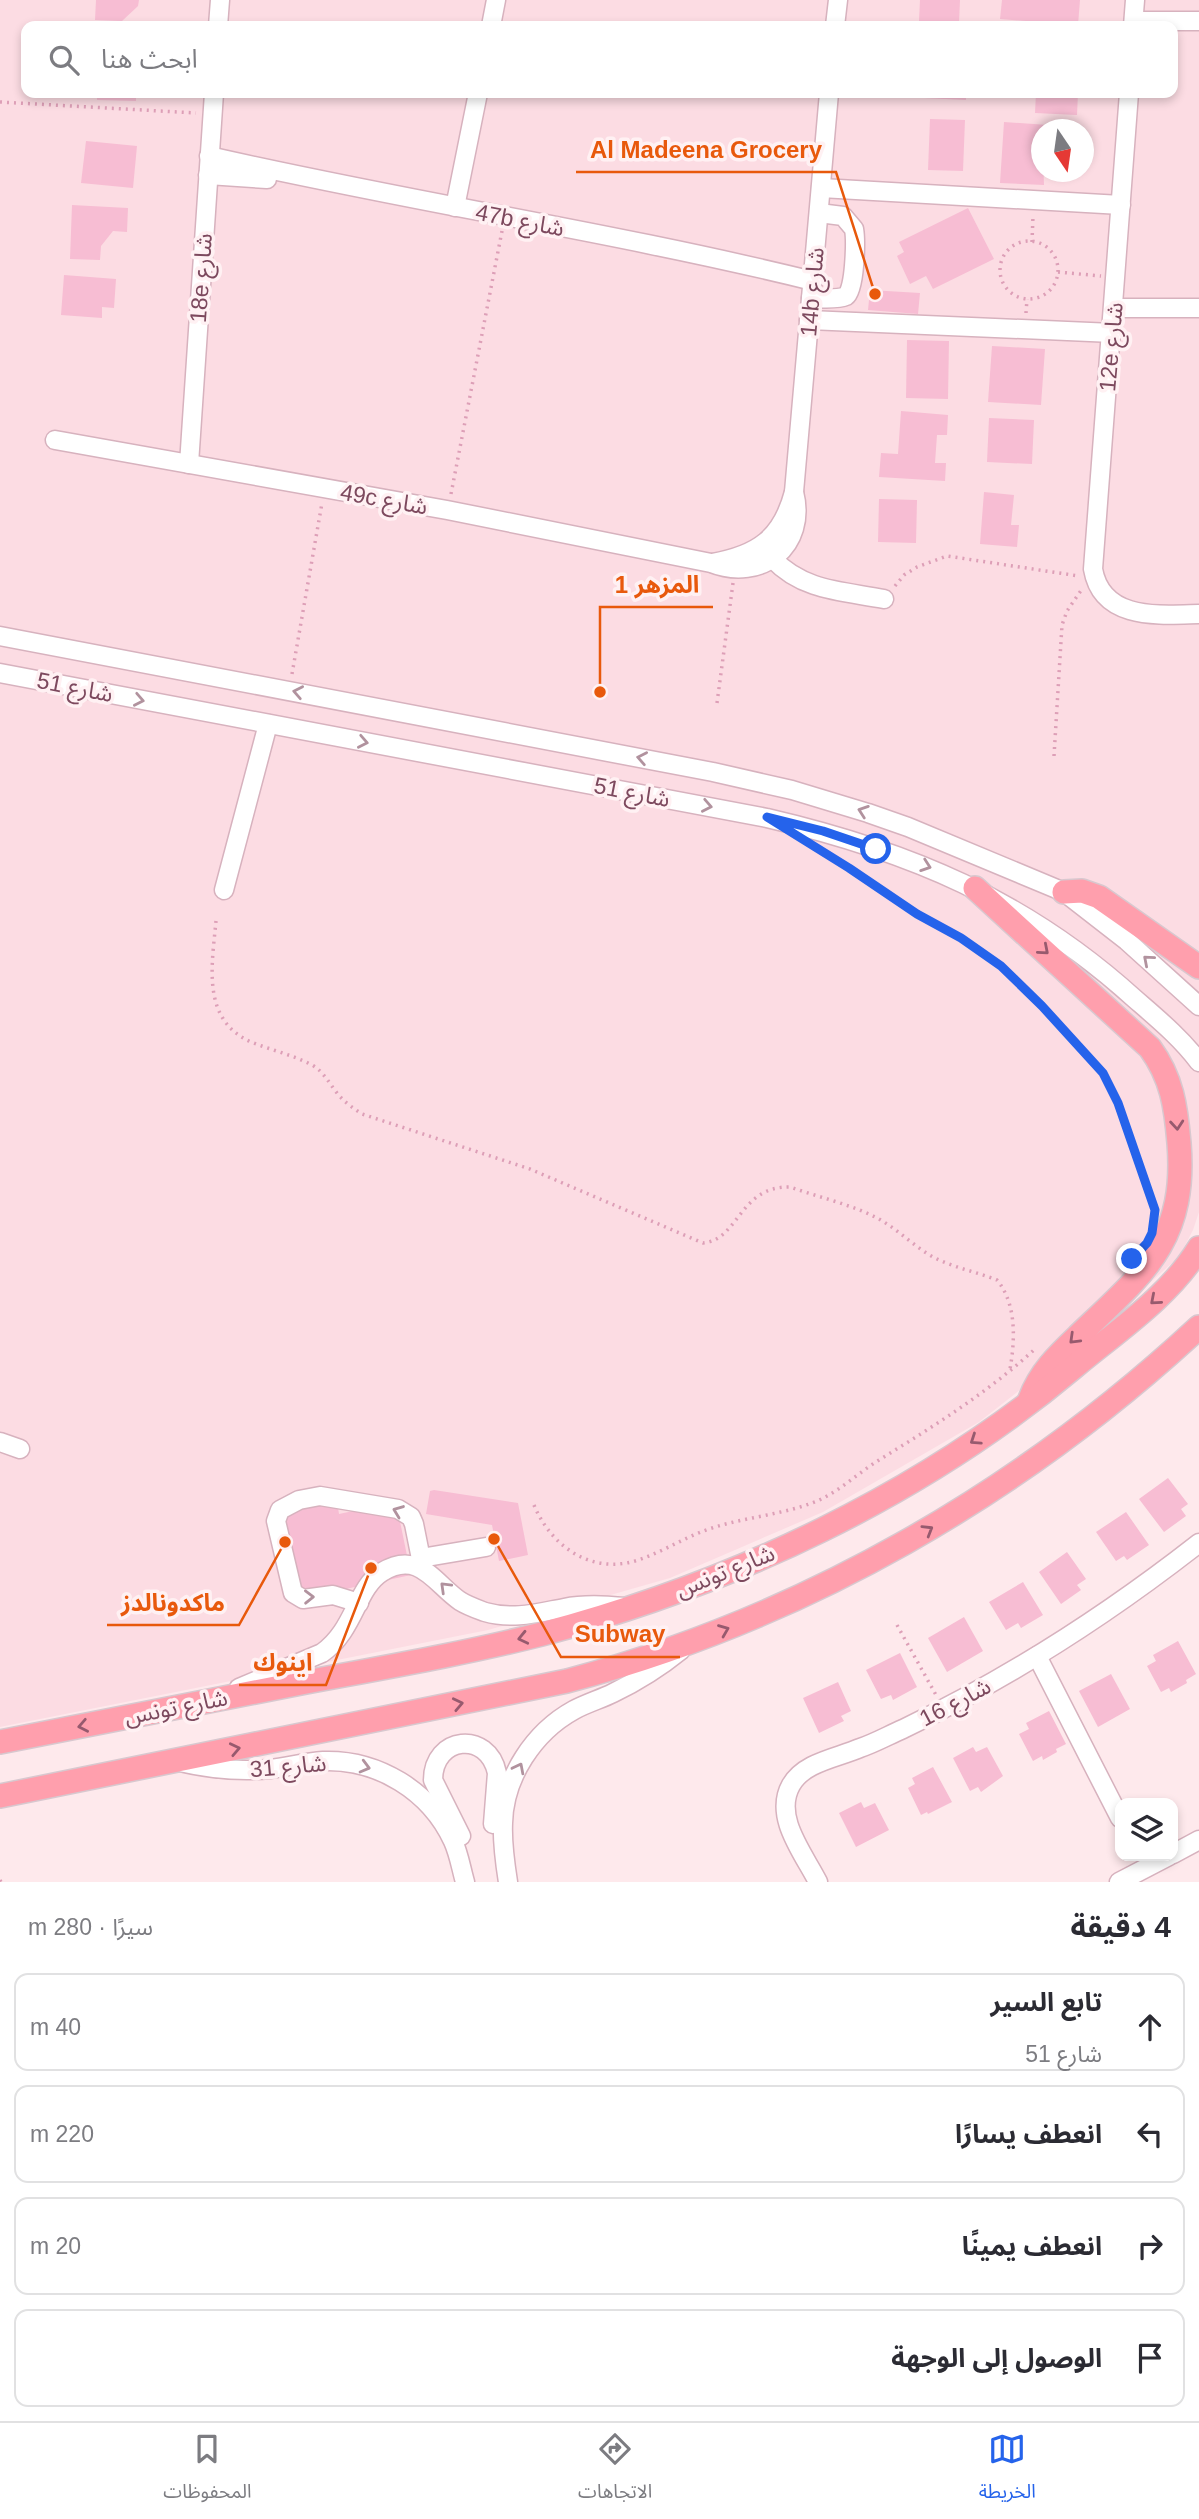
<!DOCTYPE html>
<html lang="ar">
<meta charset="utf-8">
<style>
:root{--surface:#fff;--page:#f7f7f7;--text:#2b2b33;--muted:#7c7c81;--line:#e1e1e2;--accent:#2563eb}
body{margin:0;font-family:Helvetica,"Noto Sans Arabic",sans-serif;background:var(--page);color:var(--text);direction:rtl}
.controls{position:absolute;right:21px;bottom:21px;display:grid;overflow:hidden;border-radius:14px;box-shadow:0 4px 10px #0003}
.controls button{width:63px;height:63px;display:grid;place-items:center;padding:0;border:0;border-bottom:2px solid var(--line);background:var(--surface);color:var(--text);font:35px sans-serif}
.compass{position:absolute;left:1031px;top:119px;width:63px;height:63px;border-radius:50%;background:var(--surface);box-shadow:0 4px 10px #0003;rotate:167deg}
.stop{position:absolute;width:21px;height:21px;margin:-16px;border:5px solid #2563eb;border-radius:50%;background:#fff}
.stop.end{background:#2563eb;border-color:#fff;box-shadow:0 2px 7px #0008}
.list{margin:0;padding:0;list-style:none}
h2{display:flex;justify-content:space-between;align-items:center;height:91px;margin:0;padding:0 28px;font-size:30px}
h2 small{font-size:23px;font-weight:400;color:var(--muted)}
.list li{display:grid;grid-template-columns:46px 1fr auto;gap:21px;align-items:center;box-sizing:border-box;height:98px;margin:0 14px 14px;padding:0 14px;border:2px solid var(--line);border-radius:14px}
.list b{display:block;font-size:26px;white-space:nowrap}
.list p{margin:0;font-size:23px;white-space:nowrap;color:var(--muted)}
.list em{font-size:23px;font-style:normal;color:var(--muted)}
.icon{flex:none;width:38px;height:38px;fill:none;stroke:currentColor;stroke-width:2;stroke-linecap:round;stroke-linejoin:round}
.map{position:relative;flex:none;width:1199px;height:1882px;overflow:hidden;direction:ltr}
.search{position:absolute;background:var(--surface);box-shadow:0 4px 10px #0003;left:21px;right:21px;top:21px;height:77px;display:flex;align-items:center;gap:18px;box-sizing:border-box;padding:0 24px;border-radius:14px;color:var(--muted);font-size:26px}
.sheet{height:539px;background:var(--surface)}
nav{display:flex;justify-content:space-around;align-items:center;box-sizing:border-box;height:98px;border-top:2px solid var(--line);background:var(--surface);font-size:19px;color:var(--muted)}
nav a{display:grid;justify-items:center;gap:4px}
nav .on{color:var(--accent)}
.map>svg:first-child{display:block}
.residential{fill:#fcdce3;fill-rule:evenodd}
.building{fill:#f7bdd3}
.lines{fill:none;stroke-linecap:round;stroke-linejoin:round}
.minor-casing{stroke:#d7b2be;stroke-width:21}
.major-casing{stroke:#d8c8cf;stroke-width:26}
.path{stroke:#dd9fb7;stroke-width:3.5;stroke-dasharray:2 5;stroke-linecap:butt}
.minor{stroke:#fff;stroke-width:18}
.major{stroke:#ff9fad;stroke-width:23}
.oneway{stroke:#b1929e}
.oneway2{stroke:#975a6e}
.route{stroke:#2563eb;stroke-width:9}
.labels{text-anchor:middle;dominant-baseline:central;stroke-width:7;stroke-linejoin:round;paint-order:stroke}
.street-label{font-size:23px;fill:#7d495e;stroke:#fff1f3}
.leader{fill:none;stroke:#e8590c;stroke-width:2.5}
.callout-dot{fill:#e8590c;stroke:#fff1f3;stroke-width:2.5}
.callout-label{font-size:24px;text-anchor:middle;font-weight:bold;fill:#e8590c;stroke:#fff1f3;stroke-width:7;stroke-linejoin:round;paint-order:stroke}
</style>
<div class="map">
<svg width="1199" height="1882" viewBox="0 0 1199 1882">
<rect width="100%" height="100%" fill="#fee9ec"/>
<path class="residential" d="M0,0H1199V1212L1193,1230L1179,1257L1094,1332L979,1422L823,1512L670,1578L488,1630L0,1727ZM26,26H1173V93H26ZM1042,130H1084V172H1042Z"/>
<g class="building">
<path d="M96,0H139L138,6L122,21L95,20Z"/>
<path d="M920,0H960L959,23L919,21Z"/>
<path d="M1002,0H1080L1078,25L1000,19Z"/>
<path d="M97,93H136V101L97,100Z"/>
<path d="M925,93H966V100L924,98Z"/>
<path d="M1036,93H1078L1077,115L1035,113Z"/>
<path d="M930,119L965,120L963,171L928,170Z"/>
<path d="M1004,122L1048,125L1047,130H1042L1044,185L1000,183Z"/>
<path d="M86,141L137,146L133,188L81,183Z"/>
<path d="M72,205L128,208L127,232L113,231L101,246L100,260L70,259Z"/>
<path d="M968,208L994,259L933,289L926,276L910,284L897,256L904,252L899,242Z"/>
<path d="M64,275L116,279L114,308L102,307V318L61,315Z"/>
<path d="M870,290L920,293L918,314L868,310Z"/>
<path d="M907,340L949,341L948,399L906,398Z"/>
<path d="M992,346L1045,349L1041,405L988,402Z"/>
<path d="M901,411L948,415L947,435H937L935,463H946L945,481L879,477L881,453L898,454Z"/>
<path d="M989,418L1034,420L1032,464L987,462Z"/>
<path d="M984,492L1014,495L1011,525H1019L1017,547L980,544Z"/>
<path d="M879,499L917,500L916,543L878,542Z"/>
<path d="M1168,1478L1188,1504L1181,1509L1186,1516L1164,1532L1139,1499Z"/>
<path d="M434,1490L518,1503L528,1555L499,1561L492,1525L426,1514L430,1491Z"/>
<path d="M337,1502L339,1514L396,1502L411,1575L294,1600L276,1515Z"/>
<path d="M1126,1512L1149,1545L1127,1560L1124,1556L1116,1561L1096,1532Z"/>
<path d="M1067,1552L1086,1579L1077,1585L1081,1590L1061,1604L1039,1572Z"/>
<path d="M1023,1582L1043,1615L1021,1628L1018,1623L1006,1630L989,1602Z"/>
<path d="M964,1617L983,1651L947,1672L928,1638Z"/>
<path d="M1178,1641L1196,1674L1186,1680L1187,1683L1171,1692L1169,1688L1161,1692L1147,1666L1156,1661L1153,1655Z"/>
<path d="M900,1653L917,1687L893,1700L891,1695L881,1699L866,1670Z"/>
<path d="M1111,1674L1130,1709L1098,1727L1079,1691Z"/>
<path d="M838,1682L851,1711L841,1716L844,1721L819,1733L803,1698Z"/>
<path d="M1049,1711L1066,1744L1056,1749L1057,1752L1043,1760L1042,1756L1033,1761L1019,1734L1029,1729L1026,1723Z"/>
<path d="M973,1747L976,1752L987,1747L1003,1776L981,1792L978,1787L970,1791L953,1758Z"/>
<path d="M933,1767L952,1802L928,1814L927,1812L921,1815L908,1788L915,1784L912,1778Z"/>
<path d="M861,1802L864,1808L875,1803L889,1830L856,1847L839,1813Z"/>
</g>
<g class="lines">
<g class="minor-casing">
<g id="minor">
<path d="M1134,21H1199"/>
<path d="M218,26L220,0"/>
<path d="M491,26L496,0"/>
<path d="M835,26L838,0"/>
<path d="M1133,26L1135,0"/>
<path d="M1129,93L1093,569C1102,621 1159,615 1199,614"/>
<path d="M209,156C410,202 614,232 813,281"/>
<path d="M208,175L267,179"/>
<path d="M821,188L1121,205"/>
<path d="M455,207L478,93"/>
<path d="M811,298C821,298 837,300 846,296C855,290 856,240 854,229L843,216L819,213"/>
<path d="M1115,308H1199"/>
<path d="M809,320L1113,333"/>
<path d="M55,440L447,510L711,563C761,583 808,546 794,492"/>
<path d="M189,464L214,93"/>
<path d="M773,559C803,591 843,591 884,599"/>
<path d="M712,563C758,555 782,538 794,492L829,93"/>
<path d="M0,636L713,772L792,790L868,813L908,827L1064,892L1127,941L1199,1006"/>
<path d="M0,673L767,818C909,851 1026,900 1135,999C1158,1019 1181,1038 1199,1062"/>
<path d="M224,890L268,724"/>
<path d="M0,1442L20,1449"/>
<path d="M421,1558L486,1547"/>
<path d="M359,1603L333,1595L303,1599L293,1593L276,1521L280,1510L299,1500L320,1496L398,1509L411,1517L414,1524L423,1569"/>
<path d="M1037,1656L1120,1818"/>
<path d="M239,1688L322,1653C355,1630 356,1588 382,1572C419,1549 435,1584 460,1601C468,1606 477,1609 485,1612C513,1620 537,1613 564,1608C584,1604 604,1605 623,1607"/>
<path d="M180,1762C210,1769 239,1772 270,1769C288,1767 305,1762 323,1761C378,1759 430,1791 453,1841C459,1854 461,1868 465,1882"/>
<path d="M461,1836L433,1780C433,1736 488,1730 497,1773L493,1824"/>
<path d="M1173,1854L1199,1840"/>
<path d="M508,1882C505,1863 502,1843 503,1823C504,1777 534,1732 574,1710C587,1703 601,1699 613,1693C638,1681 660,1667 681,1650"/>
<path d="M818,1882C804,1854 773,1817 791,1785C804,1762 837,1758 860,1748C875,1743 889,1735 903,1729C1009,1678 1107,1615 1199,1543"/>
<path d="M1119,1882L1169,1856"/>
</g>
</g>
<g class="major-casing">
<g id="major">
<path d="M975,888L1150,1048C1172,1078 1176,1107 1179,1143C1187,1241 1143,1274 1078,1336C1058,1355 1040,1372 1030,1399"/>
<path d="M1064,892L1082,891L1099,897L1199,967"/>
<path d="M0,1742C100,1722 200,1702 301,1683C381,1668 463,1654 542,1634C734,1583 922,1495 1074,1367C1117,1331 1169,1297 1199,1248"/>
<path d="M0,1796L567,1681C804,1618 1020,1493 1199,1327"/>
</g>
</g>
<g class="path">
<path d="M0,102L196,113"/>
<circle cx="1029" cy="270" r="29"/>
<path d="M1032,242L1033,216"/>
<path d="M1058,272L1101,276"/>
<path d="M1026,313L1027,299"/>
<path d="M451,494L502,231"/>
<path d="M895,586L904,575L917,567L947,556L1079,576"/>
<path d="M292,674L322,503"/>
<path d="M717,703L733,583"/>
<path d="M1054,756L1062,625L1067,611L1082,589"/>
<path d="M823,852L895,901L961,938L1001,966L1042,1006L1103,1074L1111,1086L1154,1206"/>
<path d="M216,921C212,965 201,1020 251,1042C271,1050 293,1055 312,1065C324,1072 329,1083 337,1093C344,1102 353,1108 362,1114L530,1169L703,1243C739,1240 739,1186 790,1187C818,1197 850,1204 877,1218C898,1229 914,1247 935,1258C955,1268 977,1272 997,1280C1017,1304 1015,1341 1010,1369"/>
<path d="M534,1505C551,1546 590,1574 635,1561C661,1553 683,1538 709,1529C744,1517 783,1515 817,1501C840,1491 858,1473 879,1460C934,1426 987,1393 1035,1349"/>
<path d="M897,1625L936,1695"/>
<path d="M0,1880L1,1882"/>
</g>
<use href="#minor" class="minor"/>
<use href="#major" class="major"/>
</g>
<defs><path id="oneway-chevron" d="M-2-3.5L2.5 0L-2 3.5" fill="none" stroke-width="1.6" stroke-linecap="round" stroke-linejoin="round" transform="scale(1.75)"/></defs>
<g class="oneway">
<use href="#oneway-chevron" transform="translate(298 692) rotate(-169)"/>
<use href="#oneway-chevron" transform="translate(139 700) rotate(11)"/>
<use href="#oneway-chevron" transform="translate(363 742) rotate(11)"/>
<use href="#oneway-chevron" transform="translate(642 758) rotate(-169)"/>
<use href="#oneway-chevron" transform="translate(707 806) rotate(11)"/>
<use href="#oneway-chevron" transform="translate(863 811) rotate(-161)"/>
<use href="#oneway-chevron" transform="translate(926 866) rotate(19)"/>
<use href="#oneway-chevron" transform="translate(1148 960) rotate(-139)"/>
<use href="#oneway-chevron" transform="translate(398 1511) rotate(-159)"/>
<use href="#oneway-chevron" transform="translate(445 1587) rotate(-136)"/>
<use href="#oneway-chevron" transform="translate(309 1597) rotate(-1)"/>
<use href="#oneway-chevron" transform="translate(365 1767) rotate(15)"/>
<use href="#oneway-chevron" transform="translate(519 1768) rotate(-63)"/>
</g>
<g class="oneway2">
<use href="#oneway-chevron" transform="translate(1044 950) rotate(41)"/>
<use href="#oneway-chevron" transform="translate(1177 1125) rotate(85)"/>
<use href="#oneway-chevron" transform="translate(1155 1300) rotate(139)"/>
<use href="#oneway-chevron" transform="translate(1074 1339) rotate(136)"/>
<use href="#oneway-chevron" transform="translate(975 1440) rotate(146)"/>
<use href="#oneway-chevron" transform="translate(928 1530) rotate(-31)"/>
<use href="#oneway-chevron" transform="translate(724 1630) rotate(-22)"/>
<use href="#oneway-chevron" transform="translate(523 1638) rotate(167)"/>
<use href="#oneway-chevron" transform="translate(458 1704) rotate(-12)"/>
<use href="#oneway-chevron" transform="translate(83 1726) rotate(169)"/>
<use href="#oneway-chevron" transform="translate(235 1749) rotate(-12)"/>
</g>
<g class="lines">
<path class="route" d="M876,849L823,831L767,817L849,868L917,914L961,938L1001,966L1042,1006L1103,1073L1118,1103L1155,1210L1152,1233L1147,1243L1132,1259"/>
</g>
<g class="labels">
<g class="street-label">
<text transform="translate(520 220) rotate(11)">47b شارع</text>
<text transform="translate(201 278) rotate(-86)">18e شارع</text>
<text transform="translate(812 292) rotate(-85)">14b شارع</text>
<text transform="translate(1111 347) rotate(-85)">12e شارع</text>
<text transform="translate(384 499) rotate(10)">49c شارع</text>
<text transform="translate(75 687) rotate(11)">شارع 51</text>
<text transform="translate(632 792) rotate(11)">شارع 51</text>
<text transform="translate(725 1571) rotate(-22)">شارع تونس</text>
<text transform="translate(955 1702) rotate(-28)">شارع 16</text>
<text transform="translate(176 1707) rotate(-11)">شارع تونس</text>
<text transform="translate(288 1766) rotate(-5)">شارع 31</text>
</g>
</g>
<path class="leader" d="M875 294L836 172H576M600 692L600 607H713M285 1542L239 1625H107M494 1539L561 1657H680M371 1568L326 1685H239"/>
<g class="callout-dot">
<circle cx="875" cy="294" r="7"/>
<circle cx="600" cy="692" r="7"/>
<circle cx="285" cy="1542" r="7"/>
<circle cx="494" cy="1539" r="7"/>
<circle cx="371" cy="1568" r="7"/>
</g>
<g class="callout-label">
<text x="706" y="158">Al Madeena Grocery</text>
<text x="657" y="593">المزهر 1</text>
<text x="173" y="1611">ماكدونالدز</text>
<text x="620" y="1642">Subway</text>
<text x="283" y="1671">اينوك</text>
</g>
</svg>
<div class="controls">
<button><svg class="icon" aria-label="layers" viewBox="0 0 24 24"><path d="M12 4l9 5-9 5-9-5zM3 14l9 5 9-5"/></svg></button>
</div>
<svg class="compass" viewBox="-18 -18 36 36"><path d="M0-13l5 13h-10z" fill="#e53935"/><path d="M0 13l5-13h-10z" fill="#7c7c81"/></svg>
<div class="stop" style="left:876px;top:849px"></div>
<div class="stop end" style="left:1132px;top:1259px"></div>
<div class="search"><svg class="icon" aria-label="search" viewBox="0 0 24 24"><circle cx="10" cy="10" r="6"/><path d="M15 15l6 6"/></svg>ابحث هنا</div>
</div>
<section class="sheet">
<h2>4 دقيقة<small>سيرًا · 280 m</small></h2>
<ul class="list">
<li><svg class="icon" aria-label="ahead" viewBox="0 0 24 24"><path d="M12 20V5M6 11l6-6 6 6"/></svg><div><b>تابع السير</b><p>شارع 51</p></div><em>40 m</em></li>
<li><svg class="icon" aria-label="left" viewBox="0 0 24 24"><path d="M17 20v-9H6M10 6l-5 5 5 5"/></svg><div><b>انعطف يسارًا</b></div><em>220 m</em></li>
<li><svg class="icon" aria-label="right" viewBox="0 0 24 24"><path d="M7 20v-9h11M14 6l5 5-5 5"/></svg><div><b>انعطف يمينًا</b></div><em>20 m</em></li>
<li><svg class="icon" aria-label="arrive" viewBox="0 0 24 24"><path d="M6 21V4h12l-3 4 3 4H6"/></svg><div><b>الوصول إلى الوجهة</b></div></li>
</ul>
</section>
<nav>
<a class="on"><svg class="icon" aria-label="map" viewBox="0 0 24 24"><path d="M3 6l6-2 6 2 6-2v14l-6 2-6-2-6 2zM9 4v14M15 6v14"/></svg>الخريطة</a>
<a><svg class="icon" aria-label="directions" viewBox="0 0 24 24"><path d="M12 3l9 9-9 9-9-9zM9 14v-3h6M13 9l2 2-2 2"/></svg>الاتجاهات</a>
<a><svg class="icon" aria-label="saved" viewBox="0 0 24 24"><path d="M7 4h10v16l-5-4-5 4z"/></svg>المحفوظات</a>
</nav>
